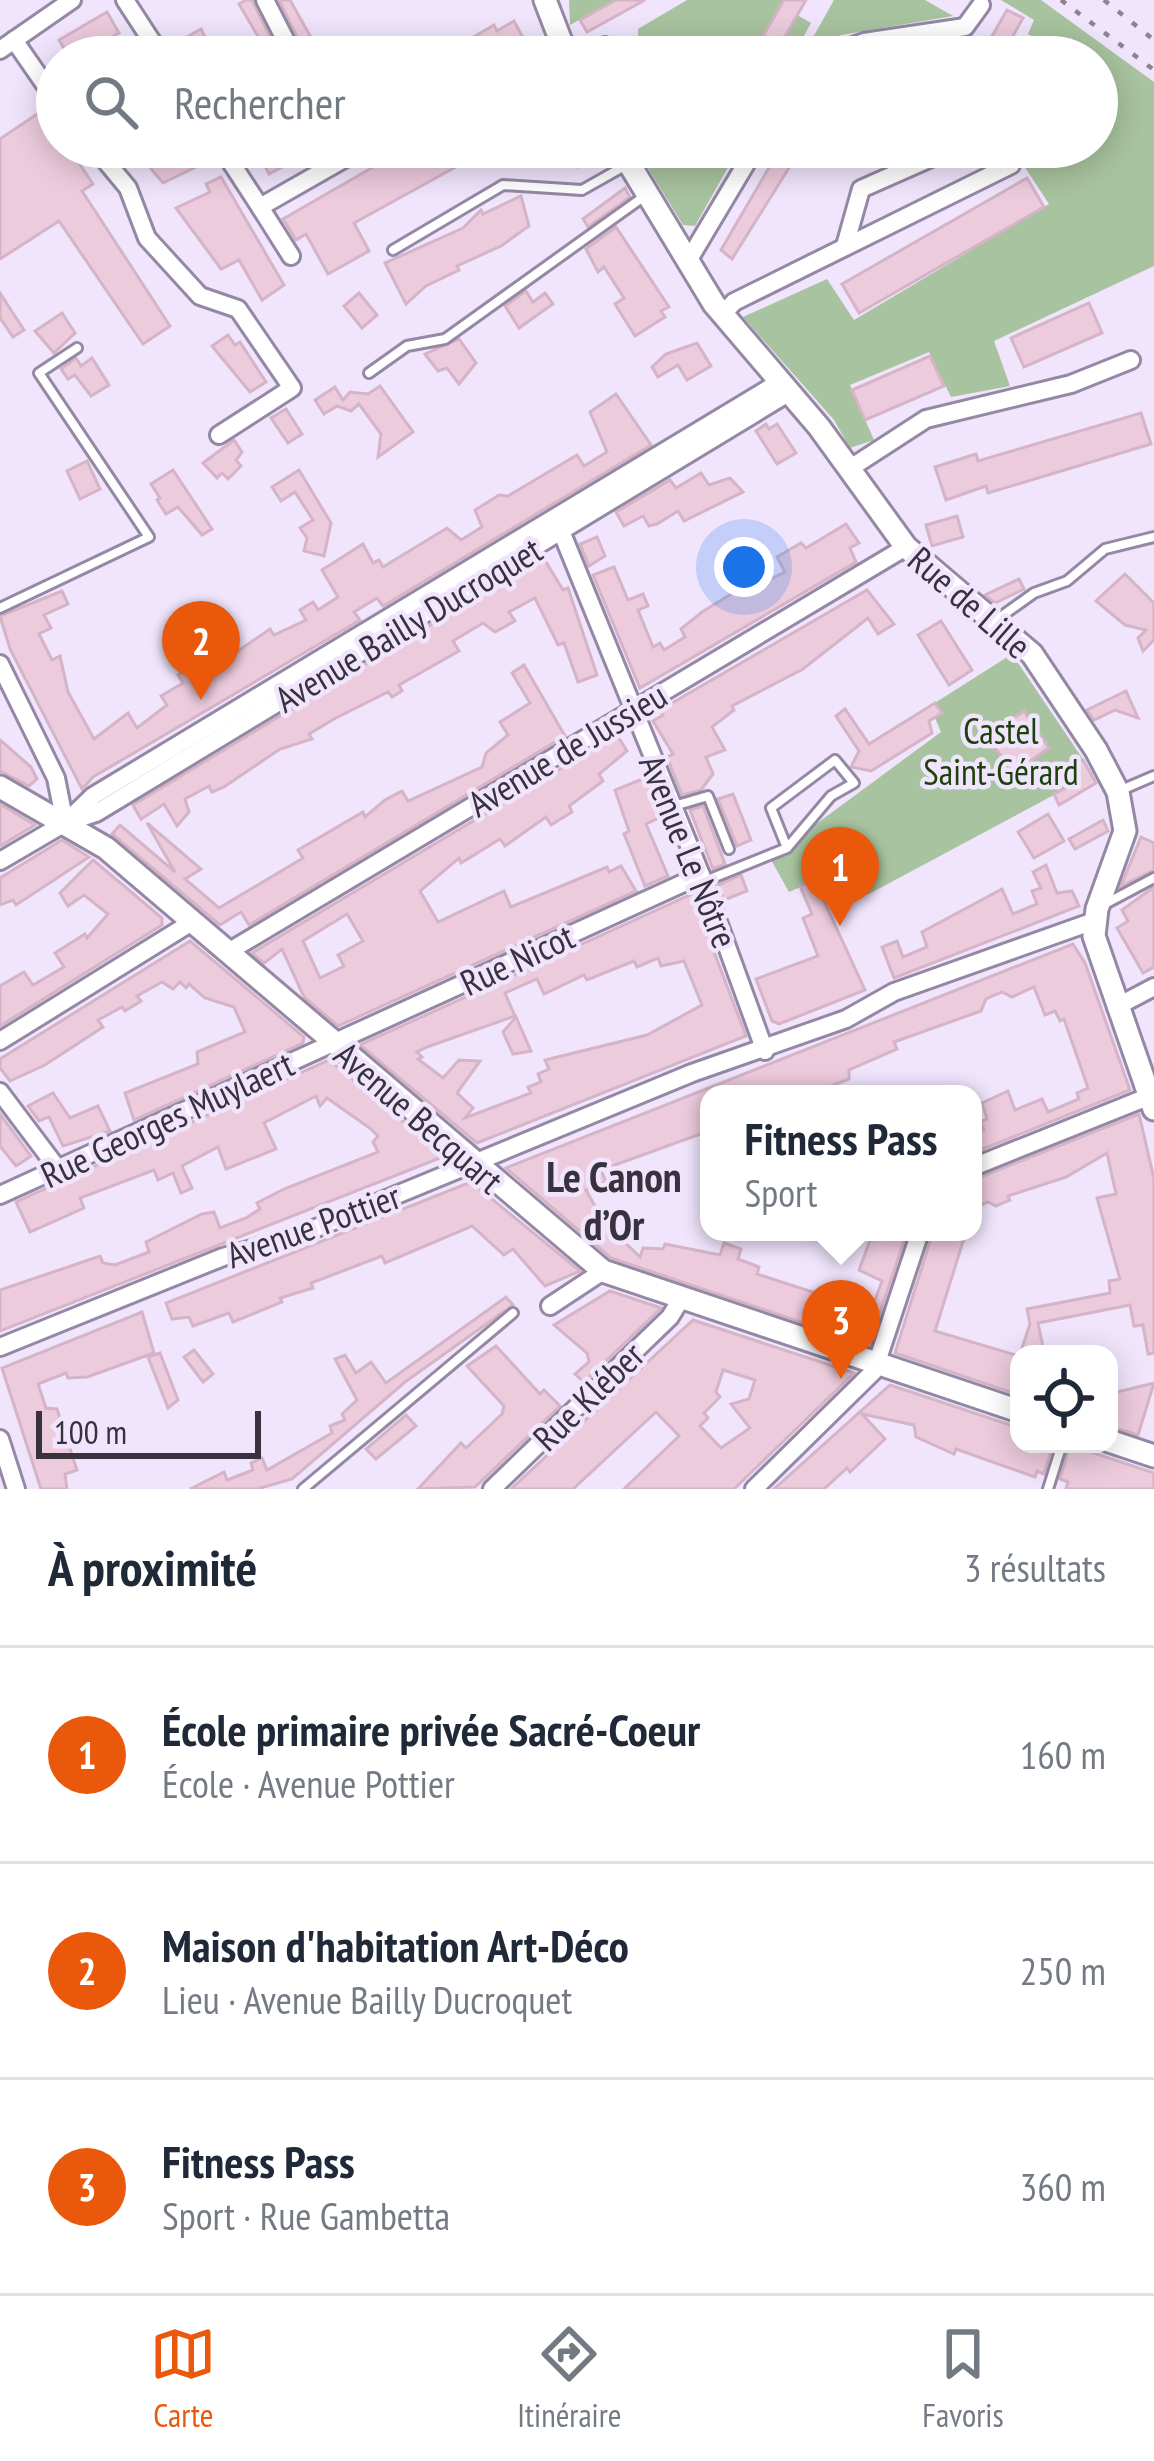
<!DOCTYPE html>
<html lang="fr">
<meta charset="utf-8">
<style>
:root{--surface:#fff;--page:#f6f6f7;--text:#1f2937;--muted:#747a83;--line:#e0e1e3;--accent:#ea580c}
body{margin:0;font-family:"PT Sans Narrow",sans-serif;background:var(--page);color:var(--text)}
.controls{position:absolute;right:36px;bottom:36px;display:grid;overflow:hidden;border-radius:24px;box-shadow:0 6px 30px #0003}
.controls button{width:108px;height:108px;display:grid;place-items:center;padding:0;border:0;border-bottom:3px solid var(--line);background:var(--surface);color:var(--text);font:60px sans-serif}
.scale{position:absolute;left:36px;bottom:30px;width:225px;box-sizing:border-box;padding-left:12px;border:6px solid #37323d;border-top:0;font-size:33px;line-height:42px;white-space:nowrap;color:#37323d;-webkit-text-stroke:9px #f0e5fd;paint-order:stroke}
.you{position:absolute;left:744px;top:567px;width:42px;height:42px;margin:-30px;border:9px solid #fff;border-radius:50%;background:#1a73e8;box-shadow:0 0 0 18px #1a73e833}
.badge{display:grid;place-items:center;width:78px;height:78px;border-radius:50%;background:var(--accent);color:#fff;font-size:39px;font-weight:700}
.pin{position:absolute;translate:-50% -99px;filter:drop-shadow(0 3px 6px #0008)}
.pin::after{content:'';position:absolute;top:63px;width:42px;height:36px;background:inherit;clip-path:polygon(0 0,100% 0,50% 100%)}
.popup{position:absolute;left:700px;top:1085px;width:282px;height:156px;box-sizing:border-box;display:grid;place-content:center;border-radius:24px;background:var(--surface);filter:drop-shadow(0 3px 9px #0005);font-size:39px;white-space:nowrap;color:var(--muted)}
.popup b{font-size:45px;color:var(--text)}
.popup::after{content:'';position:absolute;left:50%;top:100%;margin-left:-24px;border:24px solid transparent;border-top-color:var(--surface)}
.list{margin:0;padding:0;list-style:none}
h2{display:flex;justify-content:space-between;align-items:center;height:156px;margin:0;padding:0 48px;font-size:51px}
h2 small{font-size:39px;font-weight:400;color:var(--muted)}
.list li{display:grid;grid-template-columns:78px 1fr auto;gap:36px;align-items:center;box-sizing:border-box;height:216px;padding:0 48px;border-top:3px solid var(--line)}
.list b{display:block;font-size:45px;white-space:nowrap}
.list p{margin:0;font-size:39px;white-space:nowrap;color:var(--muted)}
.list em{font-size:39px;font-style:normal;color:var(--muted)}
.icon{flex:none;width:66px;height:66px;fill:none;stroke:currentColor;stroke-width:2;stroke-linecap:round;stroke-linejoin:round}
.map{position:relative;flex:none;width:1154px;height:1489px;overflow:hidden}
.search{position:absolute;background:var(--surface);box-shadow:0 6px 30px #0003;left:36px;right:36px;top:36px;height:132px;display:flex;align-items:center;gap:30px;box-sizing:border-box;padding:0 42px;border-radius:66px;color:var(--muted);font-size:45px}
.sheet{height:804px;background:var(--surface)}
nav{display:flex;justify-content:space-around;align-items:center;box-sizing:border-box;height:168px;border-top:3px solid var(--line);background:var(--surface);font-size:33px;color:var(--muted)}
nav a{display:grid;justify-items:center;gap:6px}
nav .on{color:var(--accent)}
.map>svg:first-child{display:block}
.green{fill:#a8c39f}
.building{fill:#eccbdd;stroke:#d4b4c6;stroke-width:3;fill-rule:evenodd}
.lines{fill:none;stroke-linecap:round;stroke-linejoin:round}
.service-casing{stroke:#9588a4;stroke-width:14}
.minor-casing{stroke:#9588a4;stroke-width:22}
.tertiary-casing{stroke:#9588a4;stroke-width:27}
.service{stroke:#fff;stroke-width:8}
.minor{stroke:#fff;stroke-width:16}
.tertiary{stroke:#fff;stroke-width:21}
.rail{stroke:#8c8495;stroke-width:4.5;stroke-dasharray:6 12;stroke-linecap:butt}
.labels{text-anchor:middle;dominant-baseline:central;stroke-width:9;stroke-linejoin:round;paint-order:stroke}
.street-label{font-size:36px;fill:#37323d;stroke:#f0e5fd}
.park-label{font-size:36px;fill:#1c410a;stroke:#f0e5fd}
.quarter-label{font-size:42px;font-weight:bold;fill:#37323d;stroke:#f0e5fd}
</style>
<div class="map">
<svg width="1154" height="1489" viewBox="0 0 1154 1489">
<rect width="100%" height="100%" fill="#f0e5fd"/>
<g class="green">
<path d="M569,0H616L570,25Z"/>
<path d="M687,0H784L751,57H658L638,46V29Z"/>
<path d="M834,0H925L953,16L841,35L802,57Z"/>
<path d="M1001,0H1041L1154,82V266L994,341L1010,386L951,397L929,352L850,385L874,440L850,448L834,420L743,317L827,279L854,320L1049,204L1026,169V147H1097V57H1068L1028,34L1034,20Z"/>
<path d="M797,15L811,23L795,52L781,44Z"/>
<path d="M635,147H705L731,162L695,226L683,225Z"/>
<path d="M1012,654L1093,774L867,895L854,864L789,892L770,858L941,732L930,706Z"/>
</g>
<g class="building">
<path d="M246,0H252L280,57H270L239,4Z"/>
<path d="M279,0H290L322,57H307Z"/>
<path d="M616,0H645L587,32L580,20Z"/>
<path d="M784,0H806L773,57H751Z"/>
<path d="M1007,10L1023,18L1008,45L1015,48L1009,57H980Z"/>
<path d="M107,12L119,33L112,37L123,57H79L75,50L68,55L59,40Z"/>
<path d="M514,21L522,36L483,57H439L494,25L497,31Z"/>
<path d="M201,29L208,43L216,57H195L185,38Z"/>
<path d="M43,110L57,131V147H68L93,184L82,191L170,326L143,344L59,221L0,259V139Z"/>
<path d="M168,147H198L206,162L163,183L142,158Z"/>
<path d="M287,147H320L269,174L262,160Z"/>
<path d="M408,147H492L354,223L369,251L328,274L306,234L296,240L283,219Z"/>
<path d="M567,147H604L605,153L588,166L576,167Z"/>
<path d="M781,147H802L732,259L721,250Z"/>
<path d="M221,177L284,285L262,300L239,260L221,269L176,208L210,192L206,184Z"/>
<path d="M1027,178L1044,207L859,313L842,284Z"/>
<path d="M625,188L630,197L588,227L583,219Z"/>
<path d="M521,196L529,226L501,246L457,266L459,270L426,286L406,304L385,263L463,228L481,210L483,214Z"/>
<path d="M616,227L669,307L661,311L665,317L635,336L615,304L624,298L604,267L598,272L586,249Z"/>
<path d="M526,291L533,302L545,293L553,304L519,328L505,306Z"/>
<path d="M0,293L24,330L13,337L0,318Z"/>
<path d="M359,293L377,315L362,328L344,306Z"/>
<path d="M1089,303L1102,333L1024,367L1011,338Z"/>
<path d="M62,313L75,333L54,353L35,331Z"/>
<path d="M228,335L235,345L240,342L266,382L250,392L212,346Z"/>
<path d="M459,339L476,363L459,384L447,368L438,371L425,354Z"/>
<path d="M697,343L711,366L687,380L678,365L658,377L652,367L666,354Z"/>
<path d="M930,356L944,386L865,420L852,390Z"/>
<path d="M76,358L81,366L92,358L109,385L91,396L75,375L68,379L61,369Z"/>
<path d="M380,386L413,432L378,457L381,434L359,404L351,411L337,406L324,414L315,400L335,387L343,400L350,392L368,394Z"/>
<path d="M616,394L651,445L383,606L377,598L354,612L360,620L93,777L82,789L10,649L0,616L62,591L68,604L44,615L51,628L39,634L52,660L60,656L68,692L94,739L128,713L137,728L167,705L161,696L183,683L178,675L189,668L196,680L270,629L274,635L306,620L300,610L313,602L318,610L338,597L322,570L363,544L373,563L379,560L383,567L447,528L461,540L482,527L475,510L499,495L508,496L577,455L584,466L607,452L590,412Z"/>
<path d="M286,409L302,434L288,443L271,418Z"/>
<path d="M1141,413L1151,444L988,493L986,486L946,500L935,467L976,454L978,461Z"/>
<path d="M766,424L769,429L777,424L796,453L777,464L756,431Z"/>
<path d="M234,440L242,452L236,460L241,466L228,479L222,473L217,478L203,463Z"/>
<path d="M87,461L100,489L80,499L67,471Z"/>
<path d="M173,470L212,529L202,535L178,507L166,514L157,500L160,498L151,484Z"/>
<path d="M299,470L331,523L324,556L304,551L307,538L300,528L313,520L295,492L281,501L272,487Z"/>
<path d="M701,473L709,485L730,478L743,492L684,521L678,511L657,524L649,526L643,516L624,526L616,512L670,480L676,488Z"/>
<path d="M957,516L963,537L932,546L926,525Z"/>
<path d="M846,524L859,543L850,548L856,562L640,688L593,575L614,567L628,600L643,594L648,606L638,610L653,647L660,643L664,650L685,637L681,629L702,612L749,583L752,588L785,572L777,557L801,543L806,548Z"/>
<path d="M597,537L605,556L589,566L580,544Z"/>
<path d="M543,557L563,590L568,588L597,675L578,682L564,643L558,645L535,598L509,612L515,621L495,632L483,623L453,641L459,651L399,685L402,691L392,697L388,692L334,719L309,734L312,739L280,749L224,787L212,792L209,786L185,799L189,812L177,826L164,804L141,819L133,805Z"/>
<path d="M1125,574L1154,603V640L1143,651L1138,638L1146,630L1125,625L1096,601Z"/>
<path d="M1019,579L1024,589L995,603L985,595Z"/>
<path d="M867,590L894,624L878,634L868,618L803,669L732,706L734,710L712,727L725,750L706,757L713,774L701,790L682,795L667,757L673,754L653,721L663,715L660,710Z"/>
<path d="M941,621L972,670L949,685L918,635Z"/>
<path d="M524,665L565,736L249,925L241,912L220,925L112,834L120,825L175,872L147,823L201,869L185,879L219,908L303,858L298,850L363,812L365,817L385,800L402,791L408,801L482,767L486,753L508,735L500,722L530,703L512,673Z"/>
<path d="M1126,691L1138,718L1115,710L1094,720L1087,710Z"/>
<path d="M935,703L942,713L929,721L932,733L871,771L851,767L859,751L836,716L845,709L869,744Z"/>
<path d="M1024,711L1049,748L1013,773L987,736Z"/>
<path d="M617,735L627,751L599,774L603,781L569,806L572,812L551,825L546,817L505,846L500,839L461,863L459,858L420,891L438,922L504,891L511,907L607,867L609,872L621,866L636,891L338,1026L304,997L282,949L264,963L252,953ZM347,914L363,941L338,955L344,966L320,978L303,941Z"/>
<path d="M0,740L31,767L37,779L29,786L0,771Z"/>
<path d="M1083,760L1096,783L1059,805L1054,794L1077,782L1068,768Z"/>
<path d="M645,778L661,817L646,824L668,876L645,886L624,834L629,831L615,790Z"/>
<path d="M733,794L751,840L737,846L718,799Z"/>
<path d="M0,804L35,825L0,846Z"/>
<path d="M703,806L725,864L713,869L690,810Z"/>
<path d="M1048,814L1064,841L1034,858L1018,832Z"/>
<path d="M1103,820L1108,831L1075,849L1069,839Z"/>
<path d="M1141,837L1154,843V870L1121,886Z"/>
<path d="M62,840L89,857L16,905L13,900L0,905V878Z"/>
<path d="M93,860L162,918V925L0,1026V986L24,972L33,985L64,967L55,953L85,934L87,938L108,914L84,895L68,906L60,893Z"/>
<path d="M854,864L861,881L822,897L865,990L779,1024L772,1021L756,979L818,956L803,918L812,914L800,886Z"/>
<path d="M1046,865L1057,893L1072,891L1079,906L894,978L882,947L897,941L903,957L927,947L922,932L1002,889L1013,914L1037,904L1032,891L1041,888L1033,872Z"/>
<path d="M741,875L747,891L724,900L718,885Z"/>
<path d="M1154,887V967L1143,973L1117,928L1128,921L1122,910Z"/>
<path d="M692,894L746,1036L477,1143L360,1045ZM658,958L661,966L684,961L702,1005L647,1035L545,1060L549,1069L538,1074L541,1082L528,1087L531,1093L465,1118L473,1108L457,1093L480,1061L459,1060L443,1078L418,1059L422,1057L417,1052L427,1047L515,1016L505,993L537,979L544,994L584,975L587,980L634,961L637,967Z"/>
<path d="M190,941L304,1037L303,1043L134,1120L125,1093L198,1064L197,1052L245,1032L234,1007L205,998L189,984L186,988L180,982L173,989L162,982L137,996L141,1001L125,1011L122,1007L98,1020L103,1027L45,1065L10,1081L0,1068V1059Z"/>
<path d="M1073,944L1085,963L1130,1090L973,1153V1134L984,1130L980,1122L987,1119L982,1103L1008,1091L1015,1110L1042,1099L1048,1112L1079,1099L1077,1093L1088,1088L1064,1019L1060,1021L1055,1011L1045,1015L1034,987L1012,997L1002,992L986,999L981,1011L894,1042L897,1049L849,1070V1079L811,1094H709V1131L601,1170L606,1182L586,1190L604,1222L640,1257L643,1248L663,1249L665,1244L720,1255L724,1243L741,1249L738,1259L759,1267L757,1274L871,1311L882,1281L859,1270L873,1232H907L869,1345L611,1258L506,1168Z"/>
<path d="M516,1017L531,1051L513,1054L503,1032Z"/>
<path d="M329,1060L445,1156L0,1331V1290L100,1256L103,1263L115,1265L149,1252L146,1242L202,1214L214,1212L220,1228L246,1218L260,1209L257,1203L284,1189L378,1152L373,1142L378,1136L371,1129L327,1098L320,1106L316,1096L264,1123L276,1149L226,1169L218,1147L182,1166L192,1188L181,1193L173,1173L158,1180L154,1170L80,1198L84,1208L30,1232L16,1202Z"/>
<path d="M53,1093L70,1118L98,1106L110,1131L63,1146L49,1117L39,1121L28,1106Z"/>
<path d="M0,1114L31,1156L16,1166L0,1146Z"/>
<path d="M1139,1114L1154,1179V1353L1148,1354L1143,1325L1134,1326L1130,1305L1038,1323L1043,1347L1021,1351L1030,1324L1027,1309L1110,1293L1109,1281L1120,1279L1097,1198L1116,1194L1107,1153L1066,1177L1008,1196L1010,1200L996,1206L988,1202L973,1208V1180Z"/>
<path d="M471,1182L580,1271L545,1286L513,1249L504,1255L472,1226L385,1263L382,1256L311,1283L313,1288L280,1298L282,1302L233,1322L229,1313L193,1326L189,1317L172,1319L166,1303Z"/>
<path d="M933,1232H966L935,1331L1019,1356V1395L895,1353Z"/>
<path d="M610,1291L661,1308L584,1382L575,1374L589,1362L587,1353L554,1325Z"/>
<path d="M506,1297L513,1305L405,1382L292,1479L257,1489H190L224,1472L227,1480L253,1470L251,1463L262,1458L267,1470L332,1433L330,1426L345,1420L342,1414L357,1400L335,1359L345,1355L356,1373L371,1362L386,1383Z"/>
<path d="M142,1312L154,1353L87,1377L68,1378L66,1373L38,1384L46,1408L57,1409L77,1470L65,1474L67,1489H41L2,1368Z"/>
<path d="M693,1320L854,1373L734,1489H624L679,1436L656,1412L573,1489H511ZM723,1370L755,1380L749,1399L731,1404L750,1428L721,1448L700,1426L708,1418L704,1413L720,1397L716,1392Z"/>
<path d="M496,1346L540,1394L544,1390L560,1406L475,1487L418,1489L461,1443L466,1448L502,1414L504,1406L467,1366Z"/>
<path d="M194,1350L213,1374L203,1382L184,1357Z"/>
<path d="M160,1353L178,1400L168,1408L148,1357Z"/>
<path d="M1154,1383L1138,1435L1109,1426V1394Z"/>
<path d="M890,1385L1019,1428V1444H1053L1044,1474L1037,1471L1035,1477L956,1449L954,1454L916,1437L914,1425L862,1414L885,1439L850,1472L847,1468L824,1489H774Z"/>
<path d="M406,1415L416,1426L376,1459L366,1449Z"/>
<path d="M1070,1445L1154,1473V1489H1066L1068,1482L1060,1479Z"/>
</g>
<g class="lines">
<g class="service-casing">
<g id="service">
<path d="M393,250L503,185L582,190L628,164"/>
<path d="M369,373L407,346L445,339L646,195"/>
<path d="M0,608L149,537L39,373L77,348"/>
<path d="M999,618L1034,593L1067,581L1105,549L1154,537"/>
<path d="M1119,791L1154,776"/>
<path d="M674,806L708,796L729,849"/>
<path d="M705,881L787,848L831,796L854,783L835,760L771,808L787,848"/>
<path d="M1103,905L1154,878"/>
<path d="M303,1489L513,1313"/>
<path d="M1048,1489L1062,1444"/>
</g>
</g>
<g class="minor-casing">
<g id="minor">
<path d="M125,0L162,57"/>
<path d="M265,0L294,57"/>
<path d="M14,40L57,102"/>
<path d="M0,50L72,0"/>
<path d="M534,57L561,43"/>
<path d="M574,57L605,46L636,57"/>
<path d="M823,57L864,42L965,27L981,5"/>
<path d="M94,147L128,188L147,238L200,296L238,309L292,388L219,435"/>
<path d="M221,147L260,207L365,147"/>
<path d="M260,207L291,256"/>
<path d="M845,246L861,189L956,147"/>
<path d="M688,261L756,147"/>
<path d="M723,314L734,302L1011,165L1004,147"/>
<path d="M849,469L926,419L1071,384L1131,360"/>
<path d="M559,526L701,875L765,1051"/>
<path d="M0,664L56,778L65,823"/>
<path d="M66,822L93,796L781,381"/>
<path d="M0,861L65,823L96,813L790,392"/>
<path d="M228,952L906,547"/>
<path d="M1116,1007L1154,987"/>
<path d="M0,1041L192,922"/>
<path d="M0,1092L58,1169"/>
<path d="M973,1167L1150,1096"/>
<path d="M0,1195L701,875"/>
<path d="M550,1306L603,1271"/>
<path d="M0,1347L223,1257L292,1238L692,1073L846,1019L894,992L1094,921"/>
<path d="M0,1439L16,1489"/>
<path d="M492,1489L670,1317L681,1299"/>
<path d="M754,1489L874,1371L920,1232"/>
</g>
</g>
<g class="tertiary-casing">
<g id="tertiary">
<path d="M545,0L567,57"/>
<path d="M619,147L714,304L819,427L906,547L1032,654L1096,750L1118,792L1125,831L1097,909L1094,936L1154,1109"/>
<path d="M0,787L106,848L603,1271L1019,1411"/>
<path d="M1109,1441L1154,1456"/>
</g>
</g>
<use href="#service" class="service"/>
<use href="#minor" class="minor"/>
<use href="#tertiary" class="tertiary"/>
<g class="rail">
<path d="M1061,0L1154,70"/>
<path d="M1104,0L1154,40"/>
</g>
</g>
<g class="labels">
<g class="street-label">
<text transform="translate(970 602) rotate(41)">Rue de Lille</text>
<text transform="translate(408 624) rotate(-31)">Avenue Bailly Ducroquet</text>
<text transform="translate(567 749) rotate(-31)">Avenue de Jussieu</text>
<text transform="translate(689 851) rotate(68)">Avenue Le Nôtre</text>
<text transform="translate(517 959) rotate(-25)">Rue Nicot</text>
<text transform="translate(419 1117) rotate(41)">Avenue Becquart</text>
<text transform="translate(167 1119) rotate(-25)">Rue Georges Muylaert</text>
<text transform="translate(313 1225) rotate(-20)">Avenue Pottier</text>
<text transform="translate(588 1396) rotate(-44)">Rue Kléber</text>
</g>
<g class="park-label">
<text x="1001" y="730">Castel<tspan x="1001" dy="41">Saint-Gérard</tspan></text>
</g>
<g class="quarter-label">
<text x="614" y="1176">Le Canon<tspan x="614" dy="48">d’Or</tspan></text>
</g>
</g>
</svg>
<div class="controls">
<button><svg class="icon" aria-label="locate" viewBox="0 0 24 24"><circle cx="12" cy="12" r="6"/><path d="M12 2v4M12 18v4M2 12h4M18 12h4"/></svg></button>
</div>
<div class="scale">100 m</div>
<div class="you"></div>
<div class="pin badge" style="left:840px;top:926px">1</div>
<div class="pin badge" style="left:201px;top:700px">2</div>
<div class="pin badge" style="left:841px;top:1379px">3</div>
<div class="popup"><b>Fitness Pass</b>Sport</div>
<div class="search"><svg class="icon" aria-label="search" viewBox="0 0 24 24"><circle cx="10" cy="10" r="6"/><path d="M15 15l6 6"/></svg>Rechercher</div>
</div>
<section class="sheet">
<h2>À proximité<small>3 résultats</small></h2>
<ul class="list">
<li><span class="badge">1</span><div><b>École primaire privée Sacré-Coeur</b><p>École · Avenue Pottier</p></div><em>160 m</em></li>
<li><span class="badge">2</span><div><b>Maison d'habitation Art-Déco</b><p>Lieu · Avenue Bailly Ducroquet</p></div><em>250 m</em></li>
<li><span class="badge">3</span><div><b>Fitness Pass</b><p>Sport · Rue Gambetta</p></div><em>360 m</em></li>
</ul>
</section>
<nav>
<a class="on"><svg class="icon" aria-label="map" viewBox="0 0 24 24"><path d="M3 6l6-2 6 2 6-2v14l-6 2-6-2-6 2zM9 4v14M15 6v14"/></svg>Carte</a>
<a><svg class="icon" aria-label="directions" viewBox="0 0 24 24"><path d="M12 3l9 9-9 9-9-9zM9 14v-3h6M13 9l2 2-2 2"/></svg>Itinéraire</a>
<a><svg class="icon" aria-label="saved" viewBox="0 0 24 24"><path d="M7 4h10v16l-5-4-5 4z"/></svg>Favoris</a>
</nav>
